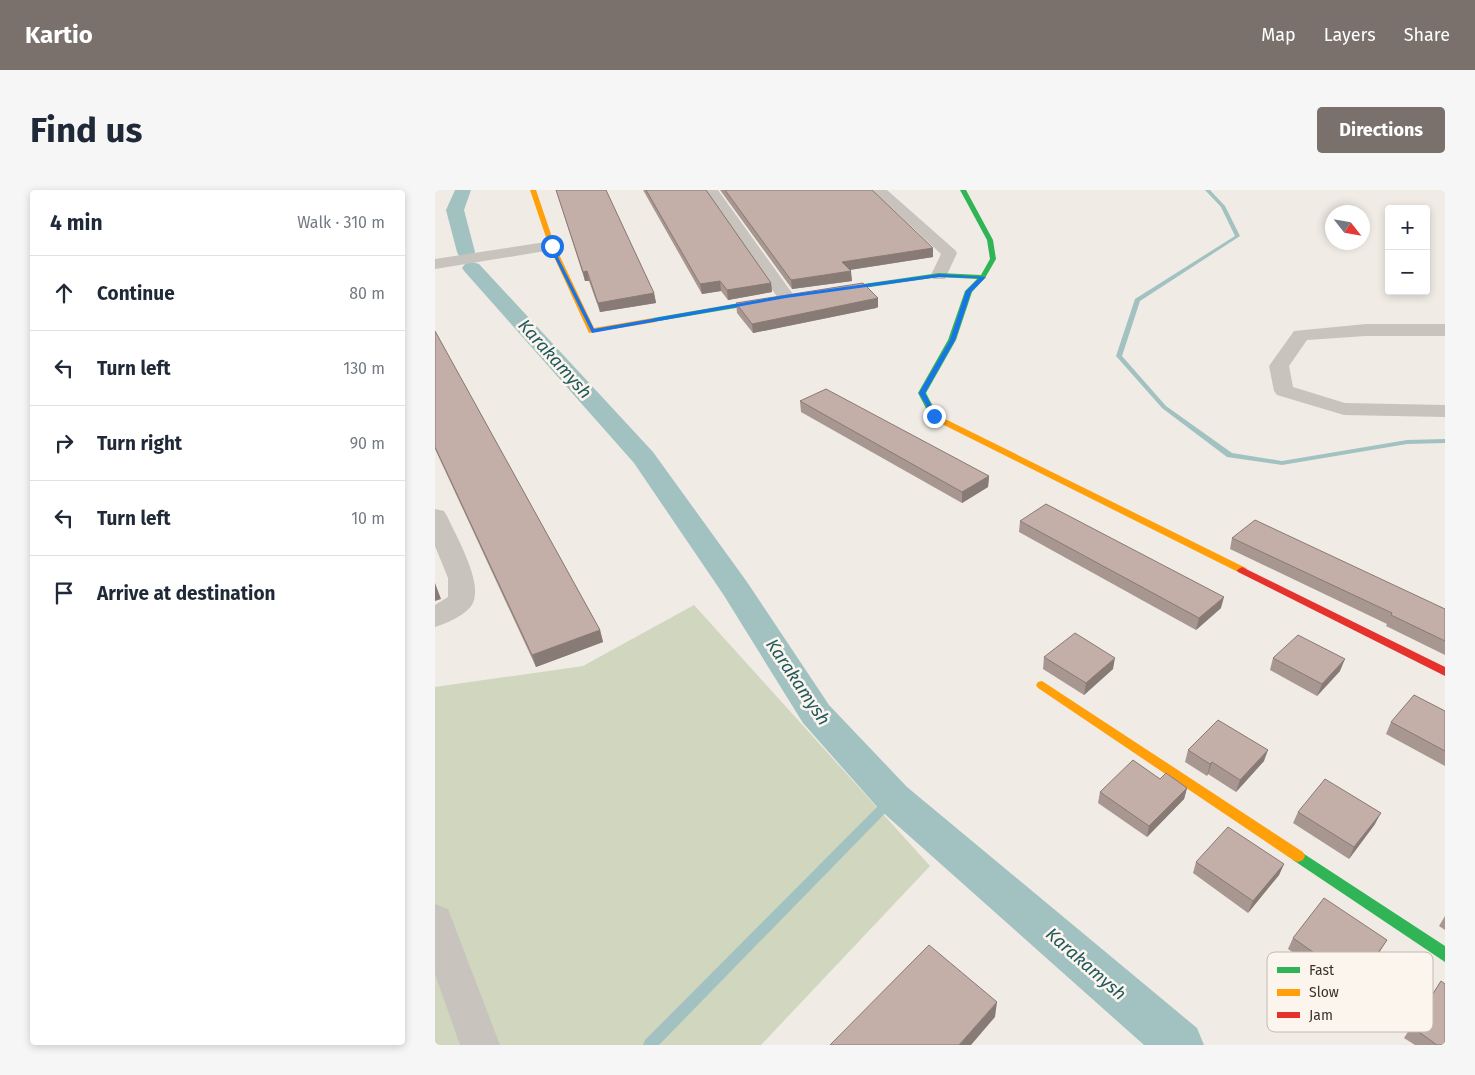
<!DOCTYPE html>
<meta charset="utf-8">
<style>
:root{--surface:#fff;--page:#f6f6f7;--text:#1f2937;--muted:#747a83;--line:#e0e1e3;--accent:#7a716c}
body{margin:0;font-family:"Fira Sans",sans-serif;background:var(--page);color:var(--text)}
.controls{position:absolute;right:15px;top:15px;display:grid;overflow:hidden;border-radius:5px;box-shadow:0 2px 8px #0003}
.controls button{width:45px;height:45px;display:grid;place-items:center;padding:0;border:0;border-bottom:1px solid var(--line);background:var(--surface);color:var(--text);font:25px sans-serif}
.compass{position:absolute;left:890px;top:15px;width:45px;height:45px;border-radius:50%;background:var(--surface);box-shadow:0 2px 8px #0003;rotate:121deg}
.stop{position:absolute;width:15px;height:15px;margin:-11px;border:4px solid #1a73e8;border-radius:50%;background:#fff}
.stop.end{background:#1a73e8;border-color:#fff;box-shadow:0 1px 5px #0008}
.list{margin:0;padding:0;list-style:none}
h2{display:flex;justify-content:space-between;align-items:center;height:65px;margin:0;padding:0 20px;font-size:21px}
h2 small{font-size:16px;font-weight:400;color:var(--muted)}
.list li{display:grid;grid-template-columns:32px 1fr auto;gap:15px;align-items:center;box-sizing:border-box;height:75px;padding:0 20px;border-top:1px solid var(--line)}
.list b{display:block;font-size:19px;white-space:nowrap}
.list em{font-size:16px;font-style:normal;color:var(--muted)}
.icon{flex:none;width:28px;height:28px;fill:none;stroke:currentColor;stroke-width:2;stroke-linecap:round;stroke-linejoin:round}
.map{position:relative;flex:none;width:1010px;height:855px;overflow:hidden;border-radius:5px}
header{display:flex;align-items:center;gap:30px;box-sizing:border-box;height:70px;padding:0 25px;background:var(--accent);color:#fff}
header strong{font-size:24px}
nav{display:flex;gap:28px;margin-inline-start:auto;font-size:18px}
.intro{display:flex;align-items:center;justify-content:space-between;box-sizing:border-box;height:120px;padding:0 30px}
h1{margin:0;font-size:35px}
.button{padding:12px 22px;border-radius:5px;background:var(--accent);color:#fff;font-size:18px;font-weight:700}
main{display:flex;gap:30px;padding:0 30px}
aside{flex:1;background:var(--surface);border-radius:5px;box-shadow:0 2px 8px #0003}
.map>svg:first-child{display:block}
.green{fill:#d1d6bf}
.lines{fill:none;stroke-linecap:round;stroke-linejoin:round}
.stream{fill:#a1c2c1;fill-rule:evenodd}
.canal{fill:#a1c2c1;fill-rule:evenodd}
.street{fill:#c9c3be;fill-rule:evenodd}
.fast{fill:#30b455;fill-rule:evenodd}
.slow{fill:#ff9f0a;fill-rule:evenodd}
.jam{fill:#e5322d;fill-rule:evenodd}
.wall{fill:#a89690}
.shaded-wall{fill:#887a75}
.building{fill:#c3afa7;stroke:#887a75}
.route{fill:#1a73e8}
.labels{text-anchor:middle;dominant-baseline:central;stroke-width:5;stroke-linejoin:round;paint-order:stroke}
.water-label{font-size:18px;font-style:italic;fill:#1f5a5e;stroke:#fbf5ee}
.key{fill:#fbf5ee;stroke:#c1bab4;stroke-width:1}
.key-label{font-size:14px;fill:#3b302b}
</style>
<header>
<strong>Kartio</strong>
<nav><a>Map</a><a>Layers</a><a>Share</a></nav>
</header>
<div class="intro"><h1>Find us</h1><a class="button">Directions</a></div>
<main>
<aside>
<h2>4 min<small>Walk · 310 m</small></h2>
<ul class="list">
<li><svg class="icon" aria-label="ahead" viewBox="0 0 24 24"><path d="M12 20V5M6 11l6-6 6 6"/></svg><div><b>Continue</b></div><em>80 m</em></li>
<li><svg class="icon" aria-label="left" viewBox="0 0 24 24"><path d="M17 20v-9H6M10 6l-5 5 5 5"/></svg><div><b>Turn left</b></div><em>130 m</em></li>
<li><svg class="icon" aria-label="right" viewBox="0 0 24 24"><path d="M7 20v-9h11M14 6l5 5-5 5"/></svg><div><b>Turn right</b></div><em>90 m</em></li>
<li><svg class="icon" aria-label="left" viewBox="0 0 24 24"><path d="M17 20v-9H6M10 6l-5 5 5 5"/></svg><div><b>Turn left</b></div><em>10 m</em></li>
<li><svg class="icon" aria-label="arrive" viewBox="0 0 24 24"><path d="M6 21V4h12l-3 4 3 4H6"/></svg><div><b>Arrive at destination</b></div></li>
</ul>
</aside>
<div class="map">
<svg width="1010" height="855" viewBox="0 0 1010 855">
<rect width="100%" height="100%" fill="#f0ebe5"/>
<path class="green" d="M259,415L495,676L326,855H0V497L148,476Z"/>
<g class="lines">
<g class="stream">
<path d="M770,0H775L790,16L805,46L705,111L687,166L731,216L797,263L847,271L972,250L1010,249V253L972,254L847,275L792,267L727,218L681,166L700,109L800,46L786,17Z"/>
<path d="M458,604L462,605L463,608L462,611L224,855H208L210,850L454,605Z"/>
</g>
<g class="canal">
<path d="M20,0H36L29,20L40,62L38,66H24L22,62L11,20Z"/>
<path d="M37,72L44,74L218,262L312,392L394,515L472,597L762,838L769,855H709L444,619L368,533L288,404L199,273L30,82L27,78L30,74Z"/>
</g>
<g class="street">
<path d="M269,0H283L360,107L357,111H345Z"/>
<path d="M437,0H452L520,60L522,63L510,89H498L496,85L506,64Z"/>
<path d="M117,51L125,56L123,59L0,79V69Z"/>
<path d="M931,134H1010V146H931L872,150L854,176L858,197L910,213L1010,215V227L909,225L842,205L839,201L834,176L859,141Z"/>
<path d="M0,319L9,321L12,326C21,346 48,392 38,413C33,424 11,434 0,437V415L13,407V388L0,356Z"/>
<path d="M0,714L13,719L65,855H25L0,784Z"/>
</g>
<g class="fast">
<path d="M525,0H531L558,50L561,69L550,88L537,102L521,150L491,203L502,224L510,230L506,233L496,228L483,203L513,150L530,101L542,89L504,87L394,103L390,101L394,99L504,83L546,85L555,69L552,50Z"/>
<path d="M339,107H342V111L218,132L214,130L218,128Z"/>
<path d="M863,660L1010,756V772L858,670L856,666L858,662Z"/>
</g>
<g class="slow">
<path d="M95,0H101L120,56L159,138L218,128L222,130L221,132L154,143L114,56Z"/>
<path d="M506,227L811,378L812,380L811,382H803L503,232V228Z"/>
<path d="M607,491L868,662L870,666L868,670L863,672L858,670L603,498L601,495L603,492Z"/>
</g>
<path class="jam" d="M807,377L1010,477V486L803,382L802,380Z"/>
</g>
<g class="wall">
<path d="M121,0H171L219,103L221,113L165,122L154,91H150Z"/>
<path d="M208,0H271L336,93L337,102L293,110L286,101L267,104Z"/>
<path d="M285,0H437L498,58V67L415,80L417,91L357,99Z"/>
<path d="M443,108V117L441,118L318,143L302,123L301,113Z"/>
<path d="M0,141L165,440L168,452L101,477L0,259Z"/>
<path d="M365,211L554,286L553,297L527,313L366,222Z"/>
<path d="M585,331L786,418L761,440L584,342Z"/>
<path d="M797,348L1010,419V465L951,436L952,434L795,359Z"/>
<path d="M609,467L678,479L649,505L608,479Z"/>
<path d="M838,468L905,481L882,506L835,480Z"/>
<path d="M1010,521V576L951,544L956,532Z"/>
<path d="M753,560L829,571L801,602L773,584L772,586L750,572Z"/>
<path d="M725,589L752,598L749,609L712,647L663,613L665,602Z"/>
<path d="M863,622L940,634L914,669L858,633Z"/>
<path d="M761,672L849,674L844,685L813,723L758,683Z"/>
<path d="M1010,726V740L1004,736Z"/>
<path d="M858,748L952,750L945,761L916,804L853,759Z"/>
<path d="M1006,791L1010,855H980L969,848Z"/>
</g>
<g class="shaded-wall">
<path d="M498,58V67L407,81V72Z"/>
<path d="M152,81L154,91H150L148,82Z"/>
<path d="M416,81L417,91L357,99L356,90Z"/>
<path d="M285,91L286,101L267,104L265,94Z"/>
<path d="M336,93L337,102L293,110L292,100Z"/>
<path d="M219,103L221,113L165,122L163,113Z"/>
<path d="M443,108V117L441,118L318,143L317,134Z"/>
<path d="M554,286L553,297L527,313V302Z"/>
<path d="M0,393L6,409L0,411Z"/>
<path d="M789,407L786,418L761,440L764,428Z"/>
<path d="M165,440L168,452L101,477L97,465Z"/>
<path d="M680,468L678,479L649,505L651,493Z"/>
<path d="M910,469L905,481L882,506L887,494Z"/>
<path d="M833,560L829,571L801,602L805,590Z"/>
<path d="M777,572L773,584L772,586L775,574Z"/>
<path d="M752,598L749,609L712,647L714,636Z"/>
<path d="M946,623L940,634L914,669L919,657Z"/>
<path d="M849,674L844,685L813,723L818,711Z"/>
<path d="M952,750L945,761L916,804L922,793Z"/>
<path d="M562,812L560,827L536,855H524Z"/>
</g>
<g class="building">
<path d="M121,0H171L219,103L163,113L152,81L148,82Z"/>
<path d="M211,0H271L336,93L292,100L285,91L265,94Z"/>
<path d="M290,0H437L498,58L407,72L416,81L356,90Z"/>
<path d="M428,93L443,108L317,134L301,113Z"/>
<path d="M0,141L165,440L97,465L0,257Z"/>
<path d="M391,199L554,286L527,302L365,211Z"/>
<path d="M611,314L789,407L764,428L585,331Z"/>
<path d="M820,330L1010,419V451L956,425L957,423L797,348Z"/>
<path d="M640,443L680,468L651,493L609,467Z"/>
<path d="M863,445L910,469L887,494L838,468Z"/>
<path d="M979,505L1010,521V561L956,532Z"/>
<path d="M783,530L833,560L805,590L777,572L775,574L753,560Z"/>
<path d="M698,570L725,589L731,583L752,598L714,636L665,602Z"/>
<path d="M890,589L946,623L919,657L863,622Z"/>
<path d="M793,637L849,674L818,711L761,672Z"/>
<path d="M889,708L952,750L922,793L858,748Z"/>
<path d="M494,755L562,812L524,855H395Z"/>
<path d="M1006,791L1010,794V855H1002L977,837Z"/>
</g>
<path class="route" d="M117,55L159,139L351,105L504,84L551,87L536,102L520,150L490,203L502,226L499,228L484,203L515,150L531,101L544,88L504,87L351,108L157,143L114,56Z"/>
<g class="labels">
<g class="water-label">
<text transform="translate(120 169) rotate(48)">Karakamysh</text>
<text transform="translate(363 492) rotate(56)">Karakamysh</text>
<text transform="translate(651 774) rotate(41)">Karakamysh</text>
</g>
</g>
<rect x="832" y="762" width="166" height="80" rx="8" class="key"/>
<rect x="842" y="777" width="23" height="6" fill="#30b455"/>
<rect x="842" y="799" width="23" height="7" fill="#ff9f0a"/>
<rect x="842" y="822" width="23" height="6" fill="#e5322d"/>
<g class="key-label">
<text x="874" y="785">Fast</text>
<text x="874" y="807">Slow</text>
<text x="874" y="830">Jam</text>
</g>
</svg>
<div class="controls">
<button>+</button>
<button>−</button>
</div>
<svg class="compass" viewBox="-18 -18 36 36"><path d="M0-13l5 13h-10z" fill="#e53935"/><path d="M0 13l5-13h-10z" fill="#747a83"/></svg>
<div class="stop" style="left:117px;top:56px"></div>
<div class="stop end" style="left:499px;top:226px"></div>
</div>
</main>
